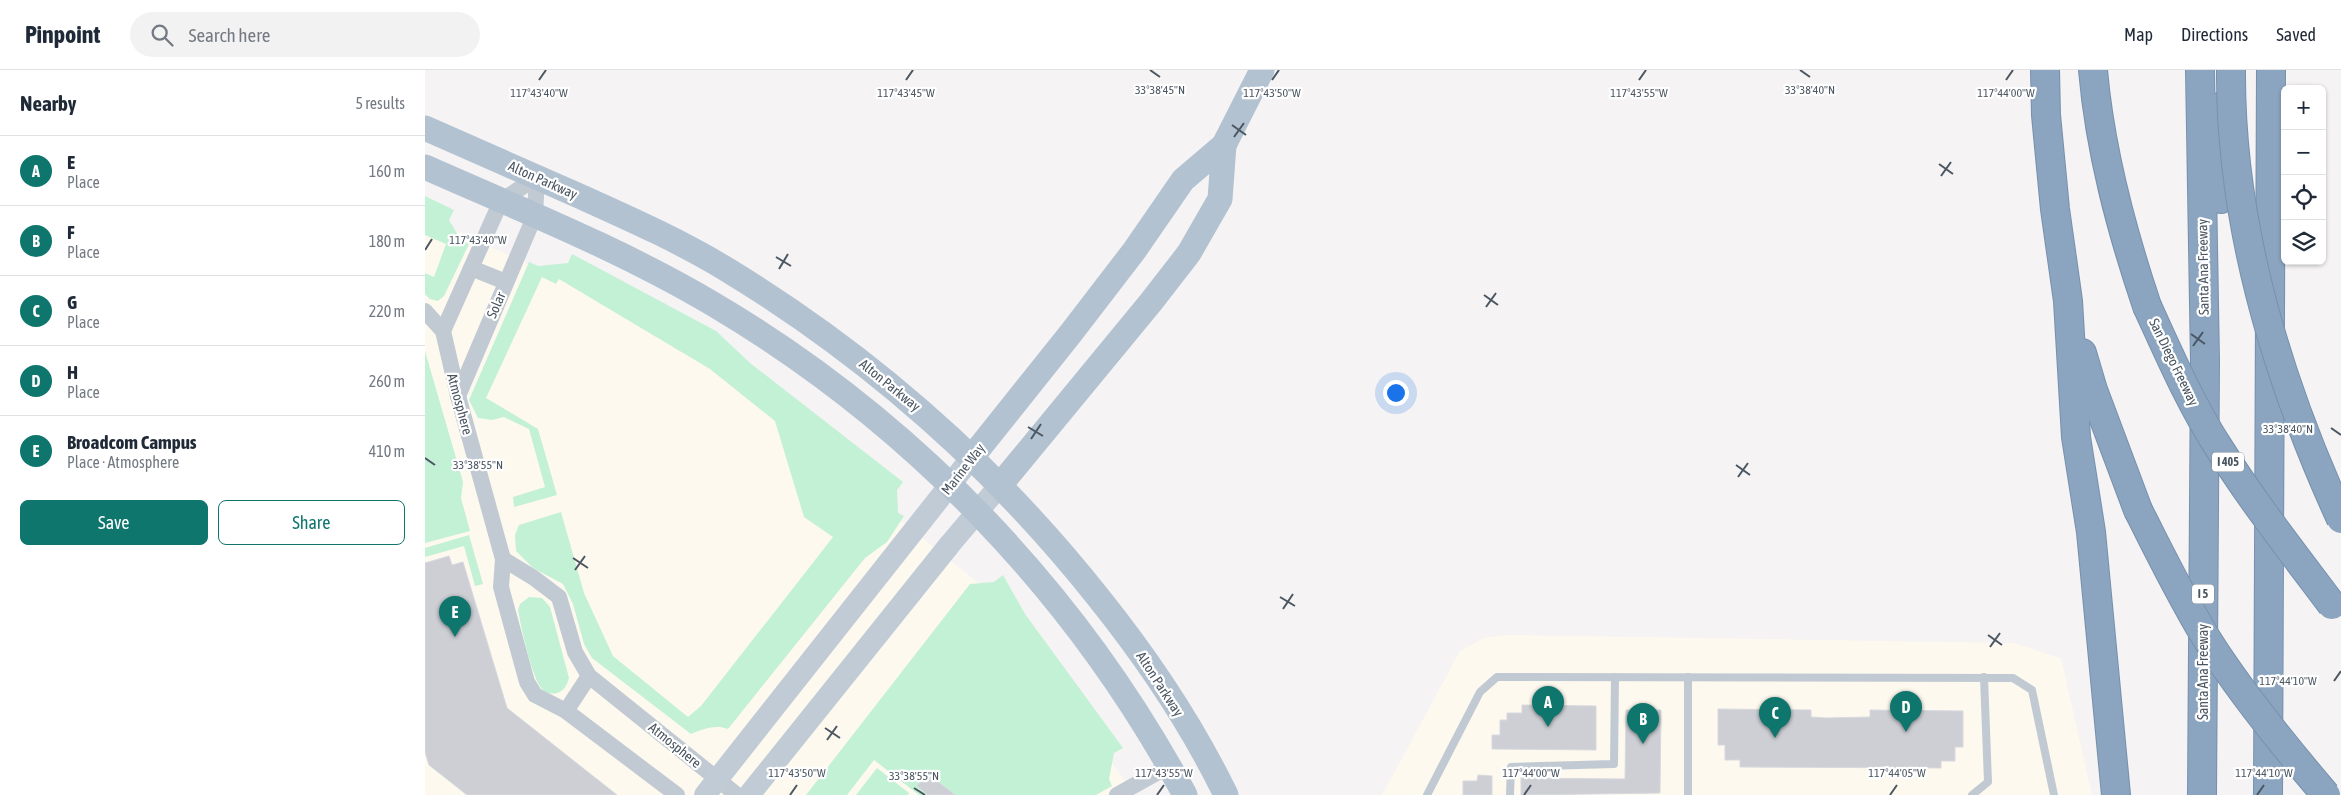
<!DOCTYPE html>
<meta charset="utf-8">
<style>
:root{--surface:#fff;--page:#f2f2f3;--text:#1f2937;--muted:#747a83;--line:#e0e1e3;--accent:#0f766e}
body{margin:0;font-family:"Asap Condensed",sans-serif;background:var(--page);color:var(--text)}
.controls{position:absolute;right:15px;top:15px;display:grid;overflow:hidden;border-radius:8px;box-shadow:0 1px 4px #0004}
.controls button{width:45px;height:45px;display:grid;place-items:center;padding:0;border:0;border-bottom:1px solid var(--line);background:var(--surface);color:var(--text);font:25px sans-serif}
.you{position:absolute;left:970px;top:322px;width:18px;height:18px;margin:-12px;border:4px solid #fff;border-radius:50%;background:#1a73e8;box-shadow:0 0 0 8px #1a73e833}
.badge{display:grid;place-items:center;width:32px;height:32px;border-radius:50%;background:var(--accent);color:#fff;font-size:16px;font-weight:700}
.pin{position:absolute;translate:-50% -41px;filter:drop-shadow(0 1px 2px #0008)}
.pin::after{content:'';position:absolute;top:26px;width:18px;height:15px;background:inherit;clip-path:polygon(0 0,100% 0,50% 100%)}
.list{margin:0;padding:0;list-style:none}
h2{display:flex;justify-content:space-between;align-items:center;height:65px;margin:0;padding:0 20px;font-size:21px}
h2 small{font-size:16px;font-weight:400;color:var(--muted)}
.list li{display:grid;grid-template-columns:32px 1fr auto;gap:15px;align-items:center;box-sizing:border-box;height:70px;padding:0 20px;border-top:1px solid var(--line)}
.list b{display:block;font-size:19px;white-space:nowrap}
.list p{margin:0;font-size:16px;white-space:nowrap;color:var(--muted)}
.list em{font-size:16px;font-style:normal;color:var(--muted)}
.actions{display:flex;gap:10px;padding:15px 20px}
.actions a{flex:1;padding:11px 0;border:1px solid var(--accent);border-radius:8px;text-align:center;font-size:18px;color:var(--accent)}
.actions .main{background:var(--accent);color:#fff}
.icon{flex:none;width:28px;height:28px;fill:none;stroke:currentColor;stroke-width:2;stroke-linecap:round;stroke-linejoin:round}
.map{position:relative;flex:none;width:1916px;height:725px;overflow:hidden}
header{display:flex;align-items:center;gap:30px;box-sizing:border-box;height:70px;padding:0 25px;background:var(--surface);border-bottom:1px solid var(--line)}
header strong{font-size:24px}
nav{display:flex;gap:28px;margin-inline-start:auto;font-size:18px}
.search{width:350px;height:45px;background:var(--page);display:flex;align-items:center;gap:12px;box-sizing:border-box;padding:0 18px;border-radius:28px;color:var(--muted);font-size:19px}
main{display:flex}
aside{flex:1;background:var(--surface)}
.map>svg:first-child{display:block}
.commercial{fill:#fdf9ef}
.green{fill:#c3f1d5}
.building{fill:#cdcfd5;stroke:#d7d9de}
.lines{fill:none;stroke-linecap:round;stroke-linejoin:round}
.motorway-casing{stroke:#7690ad;stroke-width:30}
.service{stroke:#c1cad2;stroke-width:8}
.minor{stroke:#c1cad2;stroke-width:16}
.secondary{stroke:#c1cbd6;stroke-width:22}
.primary{stroke:#b3c2d1;stroke-width:25}
.motorway{stroke:#8ba5c1;stroke-width:28}
.motorway-bridge-casing{stroke:#7690ad;stroke-width:30;stroke-linecap:butt}
.motorway-bridge{stroke:#8ba5c1;stroke-width:28}
.ticks{fill:none;stroke:#4a5661;stroke-width:2}
.labels{text-anchor:middle;dominant-baseline:central;stroke-width:4.5;stroke-linejoin:round;paint-order:stroke}
.shield{fill:#fff;stroke:#808990;stroke-width:1}
.shield-label{font-size:12px;font-weight:bold;fill:#4a5661}
.street-label{font-size:14px;fill:#4a5661;stroke:#fff}
.ticks-label{font-size:12px;text-anchor:middle;fill:#4a5661;stroke:#fff;stroke-width:4.5;stroke-linejoin:round;paint-order:stroke}
</style>
<header>
<strong>Pinpoint</strong>
<div class="search"><svg class="icon" aria-label="search" viewBox="0 0 24 24"><circle cx="10" cy="10" r="6"/><path d="M15 15l6 6"/></svg>Search here</div>
<nav><a>Map</a><a>Directions</a><a>Saved</a></nav>
</header>
<main>
<aside>
<h2>Nearby<small>5 results</small></h2>
<ul class="list">
<li><span class="badge">A</span><div><b>E</b><p>Place</p></div><em>160 m</em></li>
<li><span class="badge">B</span><div><b>F</b><p>Place</p></div><em>180 m</em></li>
<li><span class="badge">C</span><div><b>G</b><p>Place</p></div><em>220 m</em></li>
<li><span class="badge">D</span><div><b>H</b><p>Place</p></div><em>260 m</em></li>
<li><span class="badge">E</span><div><b>Broadcom Campus</b><p>Place · Atmosphere</p></div><em>410 m</em></li>
</ul>
<div class="actions"><a class="main">Save</a><a>Share</a></div>
</aside>
<div class="map">
<svg width="1916" height="725" viewBox="0 0 1916 725">
<rect width="100%" height="100%" fill="#f5f3f3"/>
<g class="commercial">
<path d="M0,146L134,209L285,299L565,522L710,725H0Z"/>
<path d="M1080,565L1588,573L1636,588L1667,725H957L1035,581L1059,568Z"/>
</g>
<g class="green">
<path d="M0,126L29,140L24,150L36,170L44,174L19,226L13,231L5,229L0,224V203L9,207L21,174L0,165Z"/>
<path d="M147,184L291,261L325,293L478,412L472,420L473,443L479,446L462,472L440,488L303,659C291,654 277,659 266,664L167,588L159,574L148,534L138,514L108,498L91,481L90,465L94,455L136,442L159,523L188,586L263,647L276,636L408,467L379,447L350,351L285,299L134,209L131,214L117,207L61,328L113,359L132,425L89,437L88,427L120,417L104,359L79,347L67,350L53,348L44,330L104,192L113,196L143,193Z"/>
<path d="M0,281L38,412L36,428L45,461L0,473Z"/>
<path d="M44,465L58,514L50,516L39,476L0,487V478Z"/>
<path d="M578,505L600,544L698,678L689,683L684,709L687,716L671,725H530L502,703L492,716L503,725H494L449,690L422,725H381L545,514L569,512Z"/>
<path d="M104,527L117,528L125,537L144,608C142,615 139,621 132,623C125,625 118,622 115,616C106,603 96,557 93,540L95,534Z"/>
<path d="M452,698L484,723L483,725H431Z"/>
</g>
<g class="building">
<path d="M24,486L27,495L38,492L82,638L192,725H42L4,695L0,682V493Z"/>
<path d="M1097,635L1171,636V680L1067,679V665H1075V650H1082V643H1097Z"/>
<path d="M1293,639L1386,640V647L1401,648L1445,647V640L1538,641V677H1530V691H1516V698L1315,697V690H1300V675H1293Z"/>
<path d="M1201,640H1236L1235,723L1096,725V708L1200,709Z"/>
<path d="M502,703L530,725H503L492,716Z"/>
<path d="M1053,705L1067,706V725H1038V711H1052Z"/>
</g>
<g class="lines">
<g class="motorway-casing">
<g id="motorway">
<path d="M1620,0L1621,45L1630,139L1643,231L1651,367L1666,462L1691,725"/>
<path d="M1668,0C1675,81 1696,159 1722,236"/>
<path d="M1775,0L1780,292L1777,725"/>
<path d="M1795,37L1796,129"/>
<path d="M1657,283L1668,320L1713,440"/>
<path d="M1843,725L1846,0"/>
</g>
</g>
<g class="service">
<path d="M1263,607V725"/>
<path d="M1002,725L1055,622L1072,607L1588,608L1607,620L1629,725"/>
<path d="M1085,725L1086,697L1189,694L1190,607"/>
<path d="M1547,725L1563,712L1559,607"/>
</g>
<g class="minor">
<path d="M46,198L81,212"/>
<path d="M0,241L18,261L33,326L78,489L76,517L102,612L110,625L141,641L252,725"/>
<path d="M18,261L76,131L112,107"/>
<path d="M33,326L110,145L112,107"/>
<path d="M78,489L109,508L134,527L150,582L164,606L312,725"/>
<path d="M141,641L164,606"/>
<path d="M692,725L744,696"/>
</g>
<g class="secondary">
<path d="M280,725L547,387"/>
<path d="M324,725L526,473L576,414"/>
</g>
<g class="primary">
<path d="M0,58C51,80 101,103 152,125C203,148 253,170 301,199C444,286 569,396 673,527C722,588 767,655 801,725"/>
<path d="M0,97C97,140 197,180 288,234C486,351 651,522 760,725"/>
<path d="M547,387L646,263L709,181L758,110L799,75L837,0"/>
<path d="M576,414L726,232L764,183L795,129L799,75"/>
</g>
<use href="#motorway" class="motorway"/>
<g class="motorway-bridge-casing">
<g id="motorway-bridge">
<path d="M1806,0C1805,155 1852,309 1916,449"/>
<path d="M1722,236C1744,284 1765,333 1794,378C1828,432 1868,483 1907,535"/>
<path d="M1713,440C1736,485 1758,531 1785,574C1819,627 1860,677 1901,725"/>
</g>
</g>
<use href="#motorway-bridge" class="motorway-bridge"/>
</g>
<path class="ticks" d="M725,0L735,7M1375,0L1385,7M114,10L121,0M481,10L488,0M847,10L854,0M1214,10L1221,0M1581,10L1588,0M807,55L821,65M809,67L819,53M1514,94L1528,104M1516,106L1526,92M0,180L7,169M351,187L366,196M354,199L363,184M1059,225L1073,235M1061,237L1071,223M1766,264L1780,274M1768,276L1778,262M603,357L618,366M1906,358L1916,365M606,369L616,354M0,388L10,395M1311,395L1325,405M1313,407L1323,393M148,488L163,498M150,500L160,486M855,527L870,536M858,539L868,524M1563,565L1577,575M1565,577L1575,563M1909,611L1916,601M400,658L415,668M402,670L412,656M489,718L500,725M365,725L372,715M732,725L739,715M1099,725L1106,715M1465,725L1472,715M1832,725L1839,715"/>
<g class="labels">
<g class="shield">
<rect x="1787" y="382.5" width="32" height="19" rx="4"/>
<rect x="1767" y="514.5" width="22" height="19" rx="4"/>
</g>
<g class="shield-label">
<text x="1803" y="392">I 405</text>
<text x="1778" y="524">I 5</text>
</g>
<g class="street-label">
<text transform="translate(118 110) rotate(24)">Alton Parkway</text>
<text transform="translate(1778 197) rotate(-91)">Santa Ana Freeway</text>
<text transform="translate(71 235) rotate(-67)">Solar</text>
<text transform="translate(1749 292) rotate(64)">San Diego Freeway</text>
<text transform="translate(465 315) rotate(39)">Alton Parkway</text>
<text transform="translate(35 334) rotate(75)">Atmosphere</text>
<text transform="translate(538 399) rotate(-52)">Marine Way</text>
<text transform="translate(1778 602) rotate(-90)">Santa Ana Freeway</text>
<text transform="translate(735 614) rotate(57)">Alton Parkway</text>
<text transform="translate(250 675) rotate(39)">Atmosphere</text>
</g>
</g>
<g class="ticks-label">
<text x="735" y="24">33°38'45"N</text>
<text x="1385" y="24">33°38'40"N</text>
<text x="114" y="27">117°43'40"W</text>
<text x="481" y="27">117°43'45"W</text>
<text x="847" y="27">117°43'50"W</text>
<text x="1214" y="27">117°43'55"W</text>
<text x="1581" y="27">117°44'00"W</text>
<text x="53" y="174">117°43'40"W</text>
<text x="1863" y="363">33°38'40"N</text>
<text x="53" y="399">33°38'55"N</text>
<text x="1863" y="615">117°44'10"W</text>
<text x="372" y="707">117°43'50"W</text>
<text x="739" y="707">117°43'55"W</text>
<text x="1106" y="707">117°44'00"W</text>
<text x="1472" y="707">117°44'05"W</text>
<text x="1839" y="707">117°44'10"W</text>
<text x="489" y="710">33°38'55"N</text>
</g>
</svg>
<div class="controls">
<button>+</button>
<button>−</button>
<button><svg class="icon" aria-label="locate" viewBox="0 0 24 24"><circle cx="12" cy="12" r="6"/><path d="M12 2v4M12 18v4M2 12h4M18 12h4"/></svg></button>
<button><svg class="icon" aria-label="layers" viewBox="0 0 24 24"><path d="M12 4l9 5-9 5-9-5zM3 14l9 5 9-5"/></svg></button>
</div>
<div class="you"></div>
<div class="pin badge" style="left:1123px;top:657px">A</div>
<div class="pin badge" style="left:1218px;top:674px">B</div>
<div class="pin badge" style="left:1350px;top:668px">C</div>
<div class="pin badge" style="left:1481px;top:662px">D</div>
<div class="pin badge" style="left:30px;top:567px">E</div>
</div>
</main>
